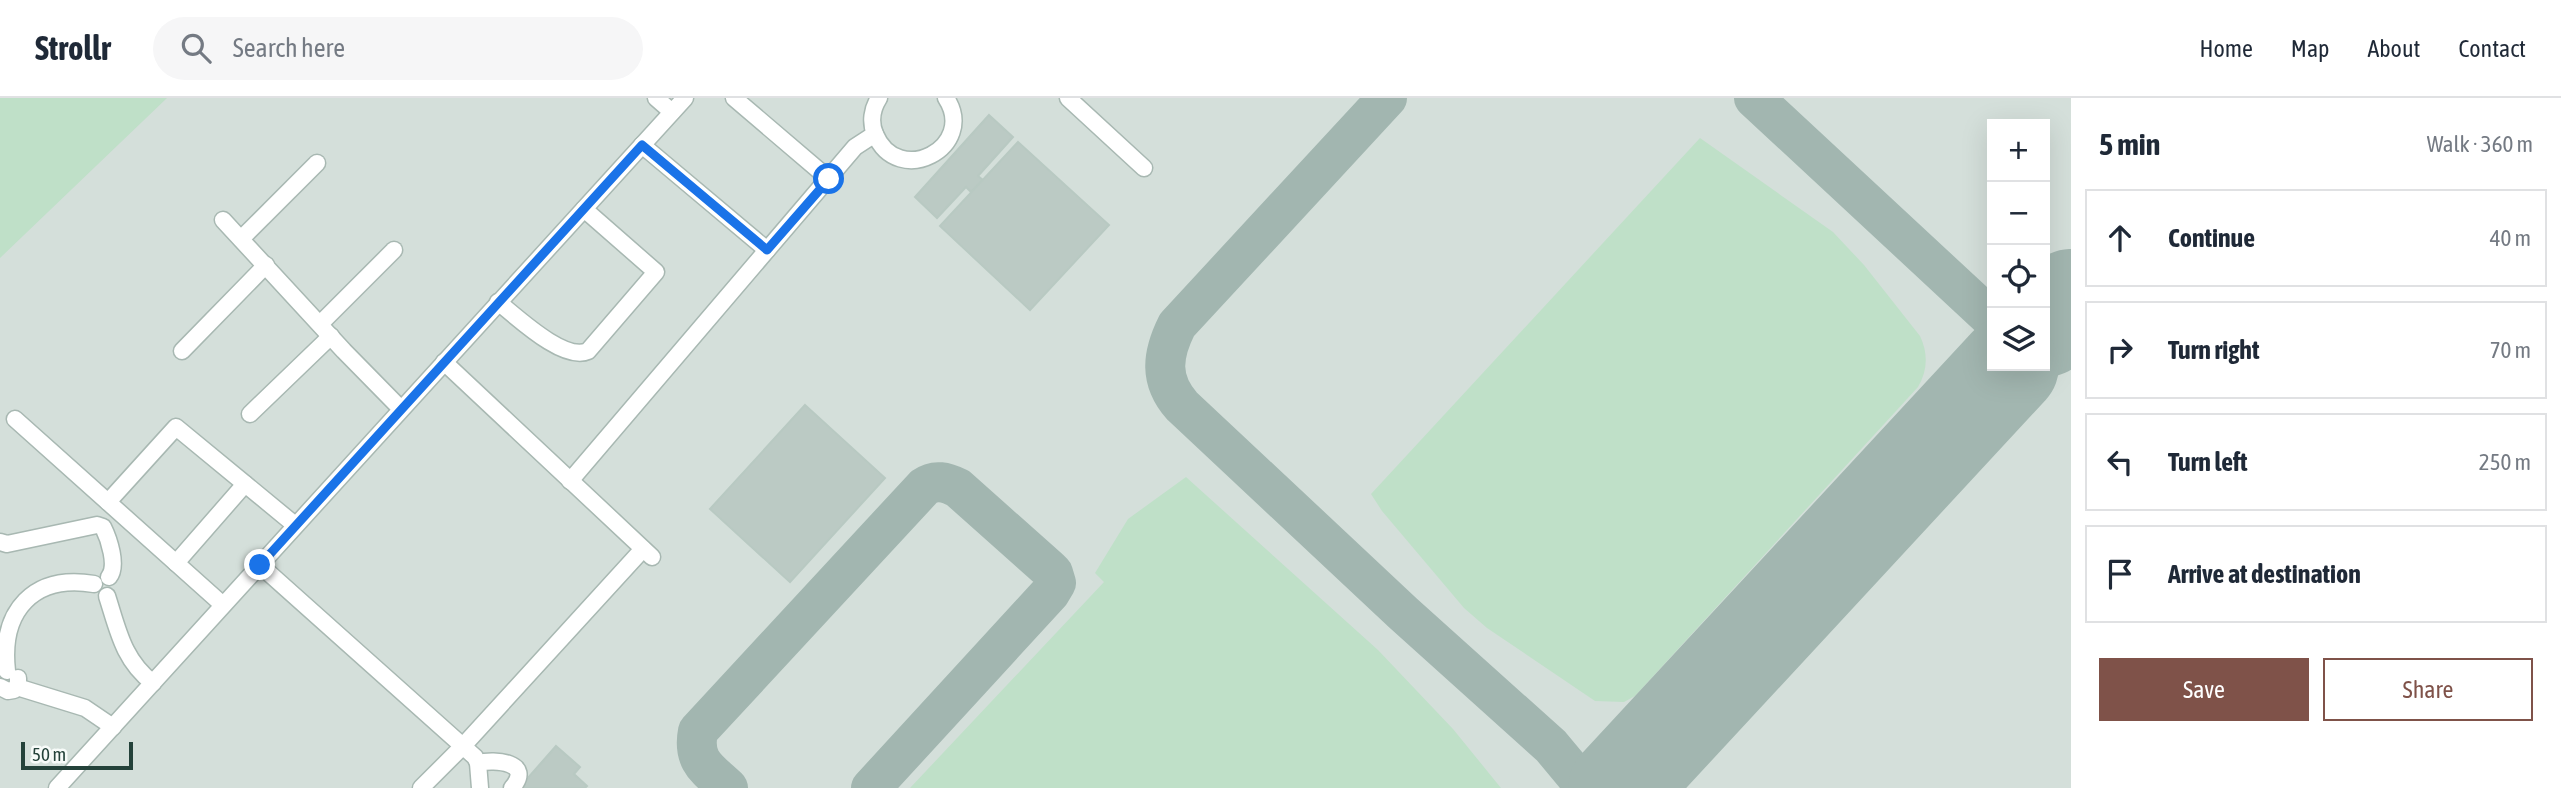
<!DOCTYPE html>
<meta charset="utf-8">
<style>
:root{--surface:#fff;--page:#f6f6f7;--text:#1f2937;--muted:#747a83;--line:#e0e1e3;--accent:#7f5249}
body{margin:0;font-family:"Asap Condensed",sans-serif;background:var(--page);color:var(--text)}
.controls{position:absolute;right:21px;top:21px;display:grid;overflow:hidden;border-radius:0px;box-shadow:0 7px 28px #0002}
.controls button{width:63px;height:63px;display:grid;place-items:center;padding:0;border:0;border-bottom:2px solid var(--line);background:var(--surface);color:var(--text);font:35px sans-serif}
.scale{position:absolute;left:21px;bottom:18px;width:112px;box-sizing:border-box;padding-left:7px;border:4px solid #24423a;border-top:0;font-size:19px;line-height:24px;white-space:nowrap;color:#24423a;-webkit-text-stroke:5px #f7fbf9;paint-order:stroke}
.stop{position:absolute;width:21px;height:21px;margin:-16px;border:5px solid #1a73e8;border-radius:50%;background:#fff}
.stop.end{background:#1a73e8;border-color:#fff;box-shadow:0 2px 7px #0008}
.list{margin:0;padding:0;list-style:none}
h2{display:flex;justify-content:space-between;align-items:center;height:91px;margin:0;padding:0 28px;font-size:30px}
h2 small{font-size:23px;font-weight:400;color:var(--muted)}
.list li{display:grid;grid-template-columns:46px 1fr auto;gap:21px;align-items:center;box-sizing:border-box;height:98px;margin:0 14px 14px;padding:0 14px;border:2px solid var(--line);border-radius:0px}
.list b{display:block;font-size:26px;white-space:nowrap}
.list em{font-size:23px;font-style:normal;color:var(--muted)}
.actions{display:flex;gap:14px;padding:21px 28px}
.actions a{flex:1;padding:16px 0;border:2px solid var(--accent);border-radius:0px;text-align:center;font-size:24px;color:var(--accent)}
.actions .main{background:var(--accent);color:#fff}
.icon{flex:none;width:38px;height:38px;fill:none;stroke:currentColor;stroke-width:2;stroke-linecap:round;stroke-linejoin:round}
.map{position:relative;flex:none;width:2071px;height:690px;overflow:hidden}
header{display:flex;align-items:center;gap:42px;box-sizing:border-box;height:98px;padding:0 35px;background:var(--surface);border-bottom:2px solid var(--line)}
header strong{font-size:33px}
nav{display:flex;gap:38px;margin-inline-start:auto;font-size:24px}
.search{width:490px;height:63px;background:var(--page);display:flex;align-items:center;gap:18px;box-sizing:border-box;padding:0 24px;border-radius:38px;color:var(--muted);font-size:26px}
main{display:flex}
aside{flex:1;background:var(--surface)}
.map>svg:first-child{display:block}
.built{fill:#d4dfda;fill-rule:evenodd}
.green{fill:#bfe0c8}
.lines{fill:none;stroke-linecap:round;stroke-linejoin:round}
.taxiway{stroke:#a2b6b0;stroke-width:40}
.runway{stroke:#a2b6b0;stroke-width:100}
.building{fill:#bbcac4;stroke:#b8c9c2;stroke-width:2}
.minor-casing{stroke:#a8b8b2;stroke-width:19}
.minor{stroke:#fff;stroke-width:16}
.route{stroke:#1a73e8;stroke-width:9}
</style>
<header>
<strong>Strollr</strong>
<div class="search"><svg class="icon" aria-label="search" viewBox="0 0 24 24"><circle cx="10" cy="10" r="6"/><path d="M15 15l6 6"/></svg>Search here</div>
<nav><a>Home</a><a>Map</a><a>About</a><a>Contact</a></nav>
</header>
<main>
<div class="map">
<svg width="2071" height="690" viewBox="0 0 2071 690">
<rect width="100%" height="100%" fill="#e6efeb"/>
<path class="built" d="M0,0H2071V690H0ZM1992,26H2045V268H1992Z"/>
<g class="green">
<path d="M0,0H167L0,160Z"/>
<path d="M1700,40L1833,134L1864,167L1920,238C1928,255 1928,272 1918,289L1635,598L1624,604L1595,603L1487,530L1464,510L1382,413L1371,396Z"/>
<path d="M1186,379L1378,552L1453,631L1501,690H910L1104,484L1095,475L1128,421Z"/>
</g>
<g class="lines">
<g class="taxiway">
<path d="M1387,0L1177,227C1162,257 1159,282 1182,308L1403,515L1551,648L1586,690"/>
<path d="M1754,0L1992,221"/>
<path d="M2045,221L2055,218"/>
<path d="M1997,281L2001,268"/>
<path d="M728,690C708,671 692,664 698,633L924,389C935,381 946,384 958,390L1049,471L1053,475L1056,485L1050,495L871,690"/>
<path d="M1656,690L1658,665L1669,635"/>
</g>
<g class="runway">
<path d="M2045,229L2071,201"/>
<path d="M1618,690L2009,268"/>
</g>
</g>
<g class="building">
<path d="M989,17L1013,39L978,78L983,82L971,94L966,89L937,120L915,99Z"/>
<path d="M1018,44L1109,127L1030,212L940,128Z"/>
<path d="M805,307L885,380L790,484L710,411Z"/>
<path d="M556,648L580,669L574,676L587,688L585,690H519Z"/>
</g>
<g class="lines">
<g class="minor-casing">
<g id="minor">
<path d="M656,0L672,14"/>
<path d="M734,0L829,81"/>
<path d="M879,0C872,11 870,24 875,36C898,91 978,49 946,0"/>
<path d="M1068,0L1144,70"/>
<path d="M642,47L767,152"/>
<path d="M223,122L344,253L401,311"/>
<path d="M241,141L317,65"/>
<path d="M498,204C517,219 564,264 588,253L656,174L584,111"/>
<path d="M320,226L394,152"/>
<path d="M182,253L266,167"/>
<path d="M444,264L652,459"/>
<path d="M250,316L331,238"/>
<path d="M15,321L223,507"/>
<path d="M570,383L855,49L875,36"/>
<path d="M108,404L176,329L295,427"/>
<path d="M0,444L7,446L97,427L103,429C109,441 118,468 109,479"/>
<path d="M176,465L245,386"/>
<path d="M260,467L475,659L478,665L480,690"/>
<path d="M107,498C118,532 123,562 153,585"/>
<path d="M7,573C0,512 34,476 94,486"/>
<path d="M0,589L8,593L14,592L18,586V580"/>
<path d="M17,589L85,610L113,629"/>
<path d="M478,665C495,661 534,664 512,690"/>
<path d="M57,690L685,0"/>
<path d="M421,690L463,648L643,451"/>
</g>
</g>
<use href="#minor" class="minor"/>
</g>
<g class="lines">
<path class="route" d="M260,467L642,47L767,152L829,81"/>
</g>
</svg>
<div class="controls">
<button>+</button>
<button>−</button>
<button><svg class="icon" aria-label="locate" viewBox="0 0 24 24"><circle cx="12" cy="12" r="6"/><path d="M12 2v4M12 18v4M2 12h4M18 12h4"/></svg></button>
<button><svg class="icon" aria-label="layers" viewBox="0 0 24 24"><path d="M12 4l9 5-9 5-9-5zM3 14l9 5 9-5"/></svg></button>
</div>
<div class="scale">50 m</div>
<div class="stop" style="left:829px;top:81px"></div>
<div class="stop end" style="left:260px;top:467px"></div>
</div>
<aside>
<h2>5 min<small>Walk · 360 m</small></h2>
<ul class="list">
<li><svg class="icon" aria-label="ahead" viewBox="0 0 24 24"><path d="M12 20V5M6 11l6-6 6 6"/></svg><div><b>Continue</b></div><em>40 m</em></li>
<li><svg class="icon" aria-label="right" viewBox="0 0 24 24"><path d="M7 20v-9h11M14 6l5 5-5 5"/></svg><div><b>Turn right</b></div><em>70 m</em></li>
<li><svg class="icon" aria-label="left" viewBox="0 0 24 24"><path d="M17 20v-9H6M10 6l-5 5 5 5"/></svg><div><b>Turn left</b></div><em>250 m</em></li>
<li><svg class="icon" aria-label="arrive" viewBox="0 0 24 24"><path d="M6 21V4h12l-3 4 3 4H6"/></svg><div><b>Arrive at destination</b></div></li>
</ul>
<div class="actions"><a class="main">Save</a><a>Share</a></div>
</aside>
</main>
